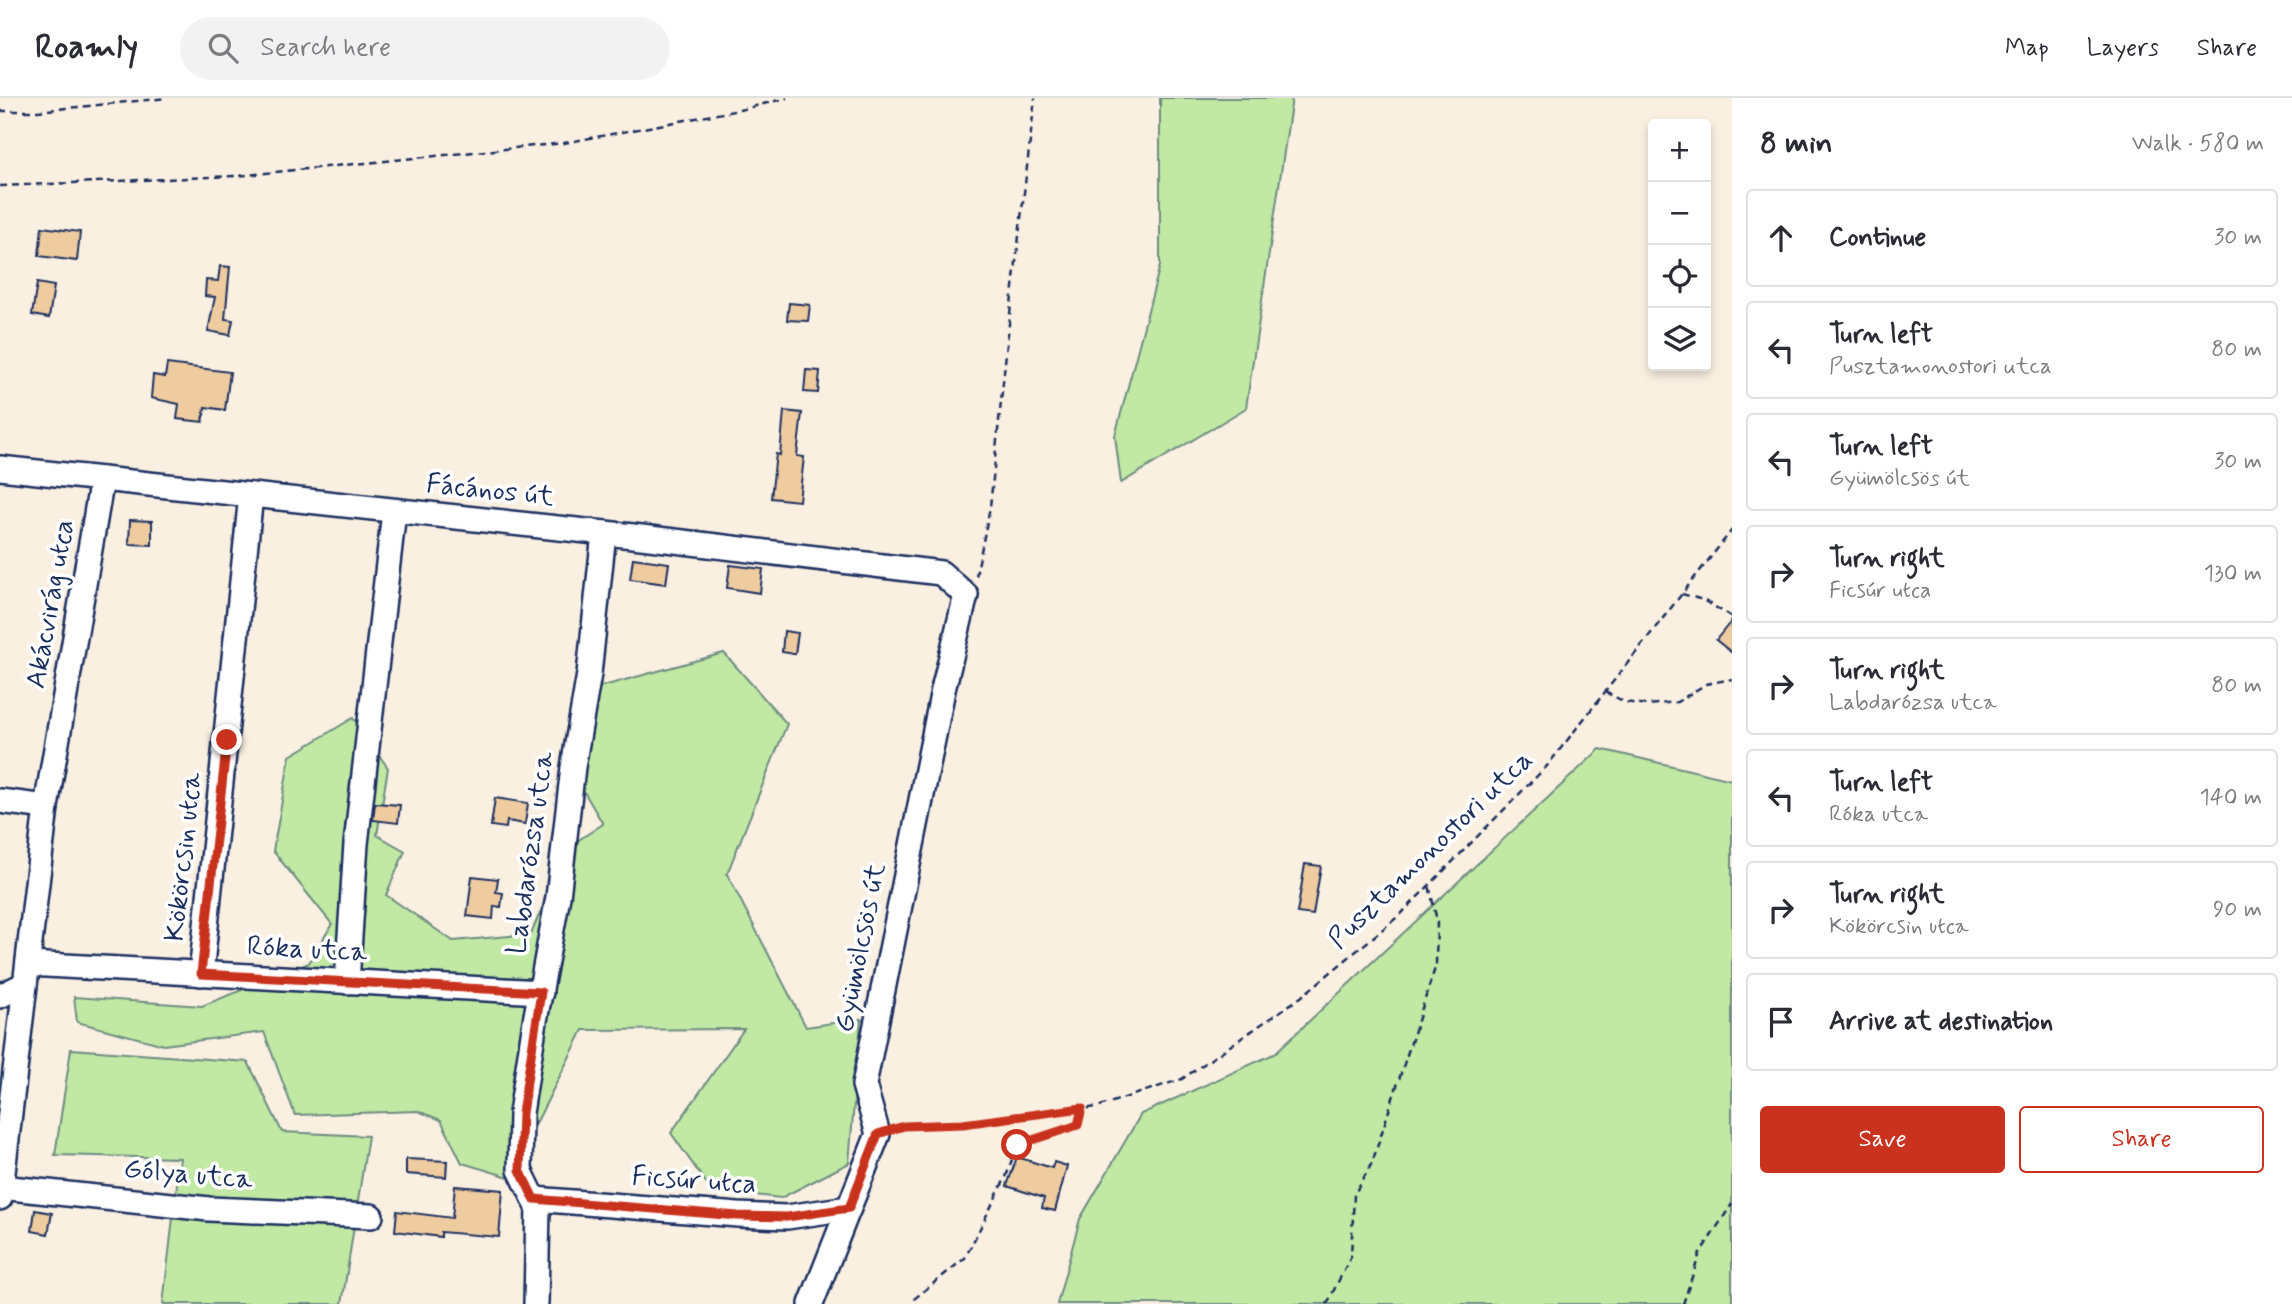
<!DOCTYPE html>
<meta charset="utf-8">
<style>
:root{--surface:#fff;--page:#f2f2f3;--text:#2b2b33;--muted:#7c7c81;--line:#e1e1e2;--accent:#c8321e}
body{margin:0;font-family:Mynerve,sans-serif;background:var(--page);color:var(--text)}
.controls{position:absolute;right:21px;top:21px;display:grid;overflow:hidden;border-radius:7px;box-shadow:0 4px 10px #0003}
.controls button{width:63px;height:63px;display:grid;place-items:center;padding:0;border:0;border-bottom:2px solid var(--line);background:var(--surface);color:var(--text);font:35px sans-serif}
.stop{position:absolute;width:21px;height:21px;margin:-16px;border:5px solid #c8321e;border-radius:50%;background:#fff}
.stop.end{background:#c8321e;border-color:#fff;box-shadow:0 2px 7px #0008}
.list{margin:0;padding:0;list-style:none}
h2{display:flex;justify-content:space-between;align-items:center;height:91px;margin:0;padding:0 28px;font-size:30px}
h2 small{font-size:23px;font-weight:400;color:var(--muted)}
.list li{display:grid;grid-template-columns:46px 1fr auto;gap:21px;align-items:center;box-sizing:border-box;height:98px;margin:0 14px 14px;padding:0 14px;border:2px solid var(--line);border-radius:7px}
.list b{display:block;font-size:26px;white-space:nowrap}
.list p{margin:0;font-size:23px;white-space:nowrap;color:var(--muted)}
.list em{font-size:23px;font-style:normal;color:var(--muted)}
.actions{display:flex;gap:14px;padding:21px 28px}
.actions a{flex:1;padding:16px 0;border:2px solid var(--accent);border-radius:7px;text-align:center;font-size:24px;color:var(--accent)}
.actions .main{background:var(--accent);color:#fff}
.icon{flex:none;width:38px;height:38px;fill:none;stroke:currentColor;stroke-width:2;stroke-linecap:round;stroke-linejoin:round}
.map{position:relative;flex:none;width:1732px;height:1206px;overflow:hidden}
header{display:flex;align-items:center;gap:42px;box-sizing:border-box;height:98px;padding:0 35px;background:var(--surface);border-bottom:2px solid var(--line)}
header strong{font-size:33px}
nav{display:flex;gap:38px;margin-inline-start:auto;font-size:24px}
.search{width:490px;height:63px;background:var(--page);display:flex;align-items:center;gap:18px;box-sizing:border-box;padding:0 24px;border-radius:38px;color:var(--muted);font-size:26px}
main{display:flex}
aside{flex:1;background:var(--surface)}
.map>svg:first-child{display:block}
.green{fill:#c1e9a4;stroke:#6e8c81;stroke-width:2}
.building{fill:#efcca0;stroke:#1b2f5e;stroke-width:2}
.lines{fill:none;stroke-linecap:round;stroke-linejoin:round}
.minor-casing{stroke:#1b2f5e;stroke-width:28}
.path{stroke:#1b2f5e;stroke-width:2.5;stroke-dasharray:7 5;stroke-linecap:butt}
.minor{stroke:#fff;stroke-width:23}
.route{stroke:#c8321e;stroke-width:9}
.labels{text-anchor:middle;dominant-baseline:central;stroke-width:7;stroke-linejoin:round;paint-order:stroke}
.street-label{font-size:28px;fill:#1b2f5e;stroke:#fff}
</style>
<header>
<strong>Roamly</strong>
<div class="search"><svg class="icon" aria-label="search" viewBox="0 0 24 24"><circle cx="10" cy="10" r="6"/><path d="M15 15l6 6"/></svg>Search here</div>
<nav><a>Map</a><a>Layers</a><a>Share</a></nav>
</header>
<main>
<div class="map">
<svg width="1732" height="1206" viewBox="0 0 1732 1206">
<rect width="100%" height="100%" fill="#faf0e2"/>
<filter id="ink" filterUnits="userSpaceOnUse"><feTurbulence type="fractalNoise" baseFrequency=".0143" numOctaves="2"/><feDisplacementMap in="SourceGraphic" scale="14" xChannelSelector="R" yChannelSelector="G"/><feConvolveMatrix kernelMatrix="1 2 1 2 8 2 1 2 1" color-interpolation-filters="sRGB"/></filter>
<g filter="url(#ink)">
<g class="green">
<path d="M1160,0H1292L1246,310L1121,385L1115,338L1160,167Z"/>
<path d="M724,555L787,626L727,776L806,929L861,921L849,1065L781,1100L711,1092L671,1035L744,931L583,932L509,1079L462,1065L441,1022L418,1013L295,1017L264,934L164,947L77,924L74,899L202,908L309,865L332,826L273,753L290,658L353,620L388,670L377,737L405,753L386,797L453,843L531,836L568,749L603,726L580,687L592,591Z"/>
<path d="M1600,651L1732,682V1206H1057L1080,1121L1141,1016L1274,956Z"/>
<path d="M71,951L248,964L282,1034L368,1038L342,1206H163L180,1060L55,1057Z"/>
</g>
<g class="building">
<path d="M42,129L80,134L77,163L39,158Z"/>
<path d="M220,168L230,169L225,221L233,222L230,237L208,233L215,199L205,198L206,182L218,183Z"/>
<path d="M37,185L54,188L49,220L32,217Z"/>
<path d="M789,205L810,207L808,223L787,222Z"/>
<path d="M167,266L230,274L225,312L205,309L203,324L177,321L179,306L151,300L153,277L165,279Z"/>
<path d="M806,272L820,273L818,295L804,294Z"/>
<path d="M784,313L802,315L797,358L804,359L799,403L771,400L776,356L780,357Z"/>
<path d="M130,422L152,423V447L129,446Z"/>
<path d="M633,460L669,465L666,486L630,481Z"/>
<path d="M730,467L763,471L760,495L727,490Z"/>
<path d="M1732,522V555L1716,542Z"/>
<path d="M784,533L798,535L795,556L782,554Z"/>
<path d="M495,700L528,705L525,726L507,723L506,730L491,728Z"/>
<path d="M375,705L400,707L398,725L373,722Z"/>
<path d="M1305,766L1321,768L1313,817L1297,815Z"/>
<path d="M472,778L498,781L496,794L503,795L501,809L494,808L493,821L467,818Z"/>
<path d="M1017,1059L1052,1070L1054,1064L1067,1068L1055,1113L1042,1110L1044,1100L1007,1088Z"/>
<path d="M406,1061L447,1063L446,1079L406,1076Z"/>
<path d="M455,1088L503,1092L499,1139L441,1134V1139L395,1133L397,1113L452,1120Z"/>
<path d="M35,1112L52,1115L48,1136L32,1133Z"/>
</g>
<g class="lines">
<g class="minor-casing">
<g id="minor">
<path d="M0,370L633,438L941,475L966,497L943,592L864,987L878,1036L811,1206"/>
<path d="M0,703L46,709"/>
<path d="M28,866L541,894"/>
<path d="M201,876L251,397"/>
<path d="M347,884L356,746L394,413"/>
<path d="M0,898L25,886"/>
<path d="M1,1089L209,1111L371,1118"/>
<path d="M0,1100L46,709L102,381"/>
<path d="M534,1101L738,1117L787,1119L849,1110"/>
<path d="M536,1206L538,1109L520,1072L521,1015L535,923L558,799L573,669L589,576L604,435"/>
</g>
</g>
<g class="path">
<path d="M0,13H38L167,0"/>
<path d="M0,88L236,78L564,45L744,11L787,0"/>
<path d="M976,478L990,409L1011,207L1035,0"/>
<path d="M1682,496L1703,502L1732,519"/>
<path d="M1605,594L1625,604L1647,607L1677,604L1706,586L1732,581"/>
<path d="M897,1030L963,1026L1097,1009L1182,981L1301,899L1401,816L1547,668L1732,432"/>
<path d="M914,1201L965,1160L1006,1079L1017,1047L1078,1027L1081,1012"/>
<path d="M1327,1206L1351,1158L1354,1097L1372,1065L1436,867L1437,823L1429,787"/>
<path d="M1683,1206L1700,1155L1732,1106"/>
</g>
<use href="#minor" class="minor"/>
</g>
</g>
<g class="lines" filter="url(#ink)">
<path class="route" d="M227,642L201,876L541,894L522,1015L520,1072L534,1101L738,1118L787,1119L849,1110L878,1036L904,1028L963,1026L1082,1010L1078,1027L1017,1047"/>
</g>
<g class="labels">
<g class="street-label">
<text transform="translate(490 393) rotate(6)">Fácános út</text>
<text transform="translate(51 506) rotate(-80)">Akácvirág utca</text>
<text transform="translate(1431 752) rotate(-44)">Pusztamonostori utca</text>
<text transform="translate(531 755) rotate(-82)">Labdarózsa utca</text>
<text transform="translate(184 759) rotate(-84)">Kökörcsin utca</text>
<text transform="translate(861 850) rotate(-79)">Gyümölcsös út</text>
<text transform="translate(307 852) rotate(3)">Róka utca</text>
<text transform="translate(188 1077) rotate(5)">Gólya utca</text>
<text transform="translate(694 1083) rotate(4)">Ficsúr utca</text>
</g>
</g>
</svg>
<div class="controls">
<button>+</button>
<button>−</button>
<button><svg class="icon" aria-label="locate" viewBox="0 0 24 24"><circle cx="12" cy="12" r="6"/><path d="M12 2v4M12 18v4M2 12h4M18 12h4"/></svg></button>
<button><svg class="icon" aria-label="layers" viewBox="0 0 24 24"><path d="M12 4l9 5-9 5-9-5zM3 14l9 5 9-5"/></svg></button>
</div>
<div class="stop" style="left:1017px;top:1047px"></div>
<div class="stop end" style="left:227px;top:642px"></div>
</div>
<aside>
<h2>8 min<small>Walk · 580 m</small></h2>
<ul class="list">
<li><svg class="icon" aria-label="ahead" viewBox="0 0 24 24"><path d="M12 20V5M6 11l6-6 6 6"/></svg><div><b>Continue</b></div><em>30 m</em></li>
<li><svg class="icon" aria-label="left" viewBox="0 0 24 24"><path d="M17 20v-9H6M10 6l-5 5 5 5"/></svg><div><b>Turn left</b><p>Pusztamonostori utca</p></div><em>80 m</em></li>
<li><svg class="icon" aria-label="left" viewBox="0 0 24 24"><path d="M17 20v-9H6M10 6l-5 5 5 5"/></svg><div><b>Turn left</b><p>Gyümölcsös út</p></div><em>30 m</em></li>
<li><svg class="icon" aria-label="right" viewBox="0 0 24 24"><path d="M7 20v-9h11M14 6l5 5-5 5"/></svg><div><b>Turn right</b><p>Ficsúr utca</p></div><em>130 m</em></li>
<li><svg class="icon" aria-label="right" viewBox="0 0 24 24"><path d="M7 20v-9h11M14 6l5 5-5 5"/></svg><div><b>Turn right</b><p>Labdarózsa utca</p></div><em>80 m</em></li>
<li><svg class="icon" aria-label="left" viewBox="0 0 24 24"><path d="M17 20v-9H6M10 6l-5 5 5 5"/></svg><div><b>Turn left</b><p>Róka utca</p></div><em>140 m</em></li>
<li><svg class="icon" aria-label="right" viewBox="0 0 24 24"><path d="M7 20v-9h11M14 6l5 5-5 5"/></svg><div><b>Turn right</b><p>Kökörcsin utca</p></div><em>90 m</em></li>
<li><svg class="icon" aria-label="arrive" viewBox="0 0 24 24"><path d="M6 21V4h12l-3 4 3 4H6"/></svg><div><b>Arrive at destination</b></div></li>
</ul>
<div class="actions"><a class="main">Save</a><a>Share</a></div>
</aside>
</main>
